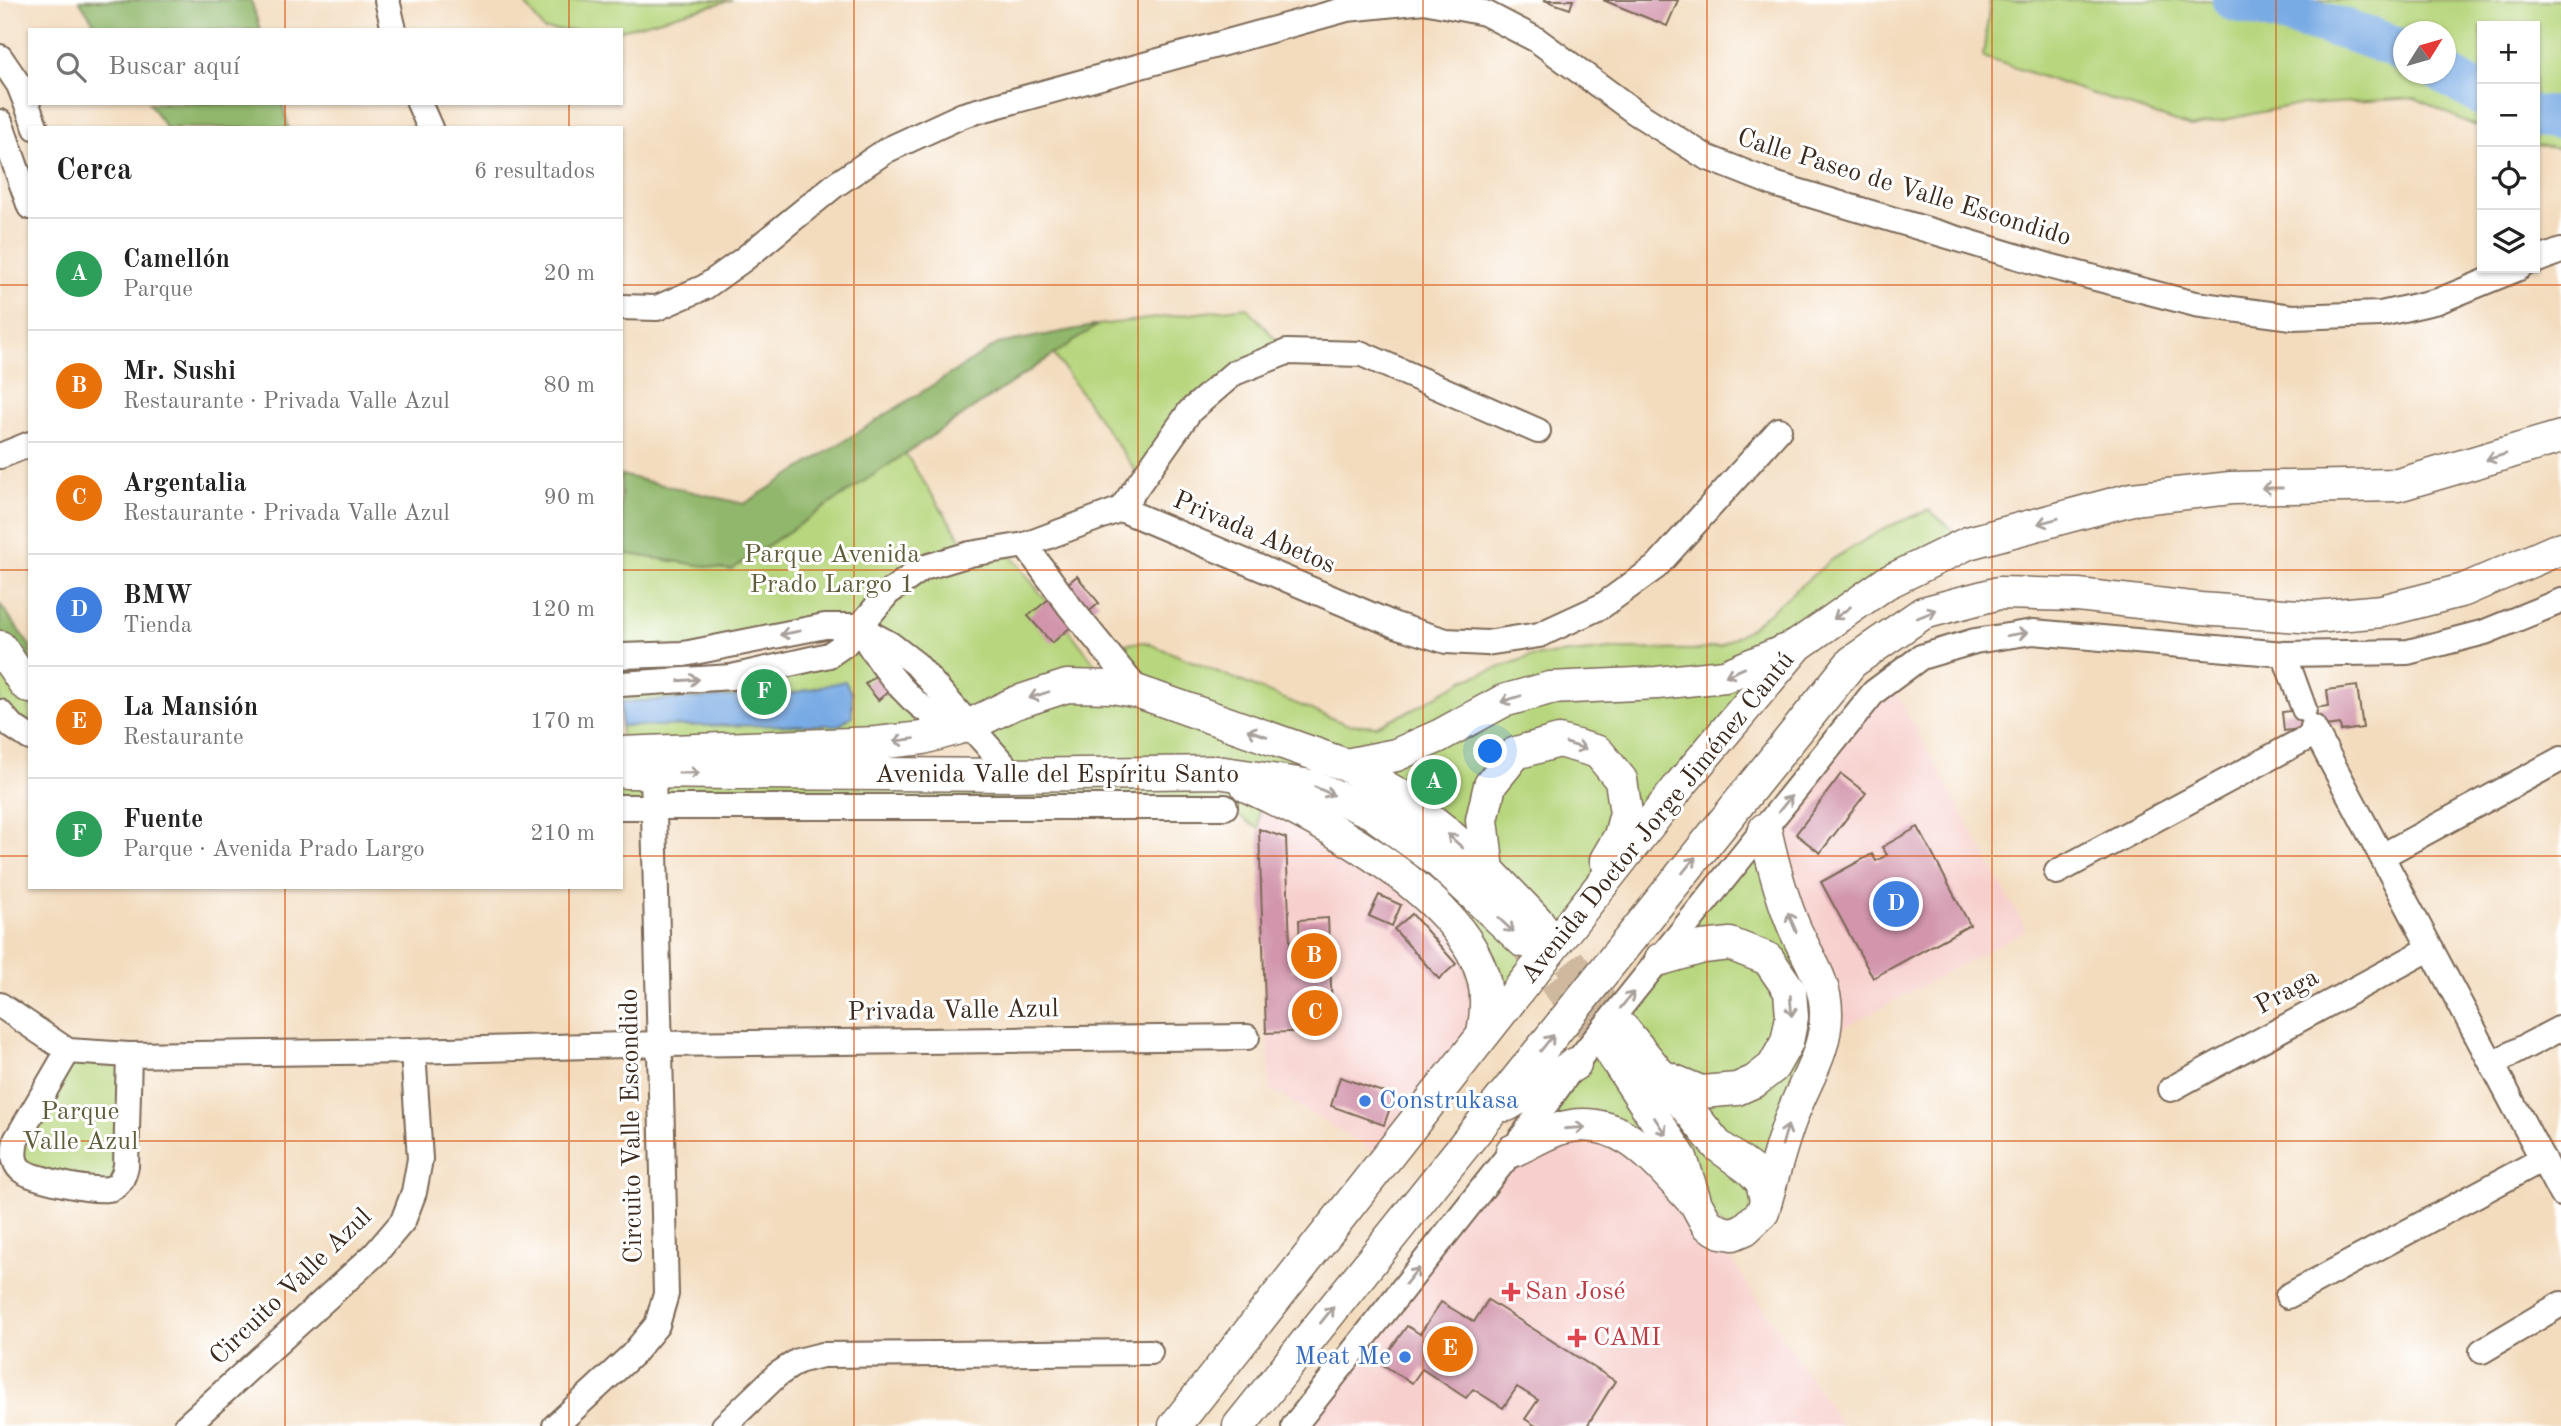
<!DOCTYPE html>
<html lang="es">
<meta charset="utf-8">
<style>
:root{--surface:#fff;--page:#f2f2f2;--text:#222;--muted:#767676;--line:#e0e0e0;--accent:#c8321e}
body{margin:0;font-family:"Old Standard TT",serif;background:var(--page);color:var(--text)}
.controls{position:absolute;right:21px;top:21px;display:grid;overflow:hidden;border-radius:0px;box-shadow:0 2px 5px #0004}
.controls button{width:63px;height:63px;display:grid;place-items:center;padding:0;border:0;border-bottom:2px solid var(--line);background:var(--surface);color:var(--text);font:35px sans-serif}
.compass{position:absolute;left:2393px;top:21px;width:63px;height:63px;border-radius:50%;background:var(--surface);box-shadow:0 2px 5px #0004;rotate:53deg}
.you{position:absolute;left:1491px;top:752px;width:24px;height:24px;margin:-18px;border:5px solid #fff;border-radius:50%;background:#1a73e8;box-shadow:0 0 0 10px #1a73e833}
.badge{display:grid;place-items:center;width:46px;height:46px;border-radius:50%;background:var(--accent);color:#fff;font-size:23px;font-weight:700}
.pin{position:absolute;translate:-50% -50%;border:4px solid #fff;box-shadow:0 2px 7px #0006}
.list{margin:0;padding:0;list-style:none}
h2{display:flex;justify-content:space-between;align-items:center;height:91px;margin:0;padding:0 28px;font-size:30px}
h2 small{font-size:23px;font-weight:400;color:var(--muted)}
.list li{display:grid;grid-template-columns:46px 1fr auto;gap:21px;align-items:center;box-sizing:border-box;height:112px;padding:0 28px;border-top:2px solid var(--line)}
.list b{display:block;font-size:26px;white-space:nowrap}
.list p{margin:0;font-size:23px;white-space:nowrap;color:var(--muted)}
.list em{font-size:23px;font-style:normal;color:var(--muted)}
.icon{flex:none;width:38px;height:38px;fill:none;stroke:currentColor;stroke-width:2;stroke-linecap:round;stroke-linejoin:round}
.map{position:relative;flex:none;width:2561px;height:1426px;overflow:hidden}
.search{position:absolute;background:var(--surface);box-shadow:0 2px 5px #0004;left:28px;top:28px;width:595px;height:77px;display:flex;align-items:center;gap:18px;box-sizing:border-box;padding:0 24px;border-radius:0px;color:var(--muted);font-size:26px}
.panel{position:absolute;background:var(--surface);box-shadow:0 2px 5px #0004;left:28px;top:126px;width:595px;height:763px;border-radius:0px}
.map>svg:first-child{display:block}
.built{fill:#f7d0cd}
.green{fill:#b7d67d;stroke:#79804e;stroke-width:2;fill-rule:evenodd}
.forest{fill:#91b76c;stroke:#667045;stroke-width:2}
.water{fill:#78aae4;stroke:#5a6a81;stroke-width:2}
.lines{fill:none;stroke-linecap:round;stroke-linejoin:round}
.river{stroke:#78aae4;stroke-width:42}
.building{fill:#d295ac}
.major-tunnel{stroke:#ceb89e;stroke-width:32;stroke-dasharray:32 16;stroke-linecap:butt}
.minor-casing{stroke:#7b6856;stroke-width:28}
.major-casing{stroke:#7b6856;stroke-width:35}
.minor{stroke:#fff;stroke-width:24}
.major{stroke:#fff;stroke-width:32}
.oneway{stroke:#a79f9a}
.grid{fill:none;stroke:#d7540e;stroke-width:2;stroke-opacity:0.55}
.shop-dot{fill:#3f7fe0;stroke:#fff;stroke-width:2.5}
.health-dot{fill:#e0444e;stroke:#fff;stroke-width:2.5}
.labels{text-anchor:middle;dominant-baseline:central;stroke-width:6;stroke-linejoin:round;paint-order:stroke}
.street-label{font-size:26px;fill:#3b2a1e;stroke:#fff}
.park-label{font-size:26px;fill:#605e3a;stroke:#fff}
.shop-label{font-size:26px;fill:#366cbe;stroke:#fff;text-anchor:start}
.health-label{font-size:26px;fill:#be3a42;stroke:#fff;text-anchor:start}
</style>
<div class="map">
<svg width="2561" height="1426" viewBox="0 0 2561 1426">
<rect width="100%" height="100%" fill="#fff"/>
<filter id="ink" filterUnits="userSpaceOnUse"><feTurbulence type="fractalNoise" baseFrequency=".0143" numOctaves="2"/><feDisplacementMap in="SourceGraphic" scale="14" xChannelSelector="R" yChannelSelector="G"/><feConvolveMatrix kernelMatrix="1 2 1 2 8 2 1 2 1" color-interpolation-filters="sRGB"/></filter>
<filter id="wash" filterUnits="userSpaceOnUse"><feTurbulence type="fractalNoise" baseFrequency=".00686" numOctaves="4" result="noise"/><feDisplacementMap in="SourceGraphic" scale="28" xChannelSelector="R" yChannelSelector="G"/><feGaussianBlur stdDeviation="1.57" result="paint"/><feColorMatrix in="noise" values="0 0 0 0 0 0 0 0 0 0 0 0 0 0 0 0 0 1.4 0 .05"/><feComposite in="paint" operator="in"/></filter>
<g filter="url(#wash)">
<rect width="100%" height="100%" fill="#f3dcbe"/>
<g class="built">
<path d="M1889,680L2026,930L1823,1039L1765,829Z"/>
<path d="M1258,791L1456,930L1483,1034L1387,1159L1270,1089Z"/>
<path d="M1603,1127L1707,1224L1842,1426H1294L1512,1151Z"/>
</g>
<g class="green">
<path d="M522,0H732L621,30H544Z"/>
<path d="M1990,0H2561V149L2535,145V26H2482V129L2415,98L2290,106L2191,127L1983,57ZM2404,32H2446V74H2404Z"/>
<path d="M1247,307L1287,352L1234,373L1142,480L1053,353L1098,325Z"/>
<path d="M905,453L970,553L1006,549L1113,687L1100,646L1145,642L1346,724L1376,726L1412,710L1464,680L1529,657L1611,649L1699,650L1720,646L1752,627L1831,560L1887,527L1929,510L1968,543L1798,645L1575,920L1523,940V984L1483,1034L1456,929L1258,792L1259,829L1225,807H621V772L1012,775L970,725L621,753V684L830,657L857,627L621,656V553L731,570ZM890,644L970,723L896,680Z"/>
<path d="M0,647L30,687V738L0,712Z"/>
<path d="M1765,829L1826,1010L1763,1212L1733,1234L1603,1127L1512,1151L1625,1002Z"/>
<path d="M69,1054L126,1058L131,1188L0,1162Z"/>
</g>
<g class="forest">
<path d="M79,0H251L260,30H99Z"/>
<path d="M149,103H282L289,128H166Z"/>
<path d="M1098,325L731,570L621,553V475L744,504L998,344Z"/>
<path d="M0,604L30,646V687L0,647Z"/>
</g>
<path class="water" d="M845,681L852,694V716L840,725L621,726V702L790,694Z"/>
<g class="lines">
<g class="river">
<path d="M2233,0C2291,16 2349,26 2404,52"/>
<path d="M2445,74L2482,95"/>
<path d="M2535,116L2561,119"/>
</g>
</g>
<g id="blocks">
<g class="building">
<path d="M1544,0H1573L1570,9Z"/>
<path d="M1603,0H1678L1667,26Z"/>
<path d="M1077,576L1099,603L1052,643L1028,616Z"/>
<path d="M911,648L924,664L878,700L865,684Z"/>
<path d="M2357,686L2363,728L2341,731L2340,724L2284,731L2282,712L2329,706L2327,690Z"/>
<path d="M1841,774L1866,793L1820,853L1796,834Z"/>
<path d="M1918,827L1970,925L1873,978L1821,882L1872,854L1876,861L1887,855L1882,847Z"/>
<path d="M1259,829L1286,838L1291,971H1301L1299,920L1328,918L1333,1030L1266,1033Z"/>
<path d="M1379,895L1401,905L1392,926L1369,916Z"/>
<path d="M1412,914L1456,964L1439,979L1394,929Z"/>
<path d="M1340,1077L1394,1096L1384,1125L1331,1106Z"/>
<path d="M1488,1300L1615,1381L1587,1426H1536L1525,1419L1538,1400L1517,1387L1503,1408L1473,1389L1466,1398L1422,1369L1412,1383L1380,1363L1407,1326L1420,1334L1441,1302L1474,1322Z"/>
</g>
</g>
</g>
<g filter="url(#ink)">
<use href="#blocks" fill-opacity="0" stroke="#7b6856" stroke-width="2"/>
<g class="lines">
<g class="major-tunnel">
<path d="M1539,924L1624,1030"/>
<path d="M1523,942L1609,1049"/>
</g>
<g class="minor-casing">
<g id="minor">
<path d="M387,0L394,30"/>
<path d="M0,57L19,85L36,128"/>
<path d="M419,103L430,128"/>
<path d="M0,122L30,207"/>
<path d="M2535,261L2561,251"/>
<path d="M621,307L657,308L705,287L744,259L835,185L887,150L963,115L1347,9L1424,1L1485,13L1537,40L1635,112L1706,157L1777,185L2049,266L2195,304L2292,317L2381,314L2438,301L2519,268"/>
<path d="M0,456L30,444"/>
<path d="M1121,509L1395,625L1446,641L1486,643L1539,635L1602,606L1656,567L1779,430"/>
<path d="M1121,509L1190,411L1234,373L1287,352L1362,354L1538,431"/>
<path d="M1025,545L1070,607L1139,692"/>
<path d="M859,629C876,657 906,703 938,717C947,721 959,722 969,725"/>
<path d="M2284,654L2304,709"/>
<path d="M621,656L684,654L825,626H857L890,644L916,664L1013,775"/>
<path d="M621,684L732,677L829,655L845,644L888,593L923,568L970,554L1025,545L1121,509"/>
<path d="M0,712L12,726L30,738"/>
<path d="M2313,727L2561,1194"/>
<path d="M621,807H1225"/>
<path d="M2382,856L2561,759"/>
<path d="M2057,872L2316,733"/>
<path d="M0,1005L68,1051L129,1055L413,1051L660,1044L1247,1037"/>
<path d="M68,1051L16,1140C14,1151 12,1162 21,1170C32,1179 99,1194 112,1188C121,1184 124,1175 126,1166L129,1055"/>
<path d="M2492,1064L2561,1028"/>
<path d="M2171,1089L2431,948"/>
<path d="M2288,1296L2543,1159"/>
<path d="M2482,1351L2561,1304"/>
<path d="M186,1426L375,1254L403,1221L414,1192L420,1159L413,1051"/>
<path d="M555,1426L632,1355L657,1325L666,1294L653,773"/>
<path d="M724,1426L777,1375L798,1361L822,1355L1150,1352"/>
<path d="M1294,1426L1512,1151L1575,1064L1874,692L1921,657L1975,641L2033,632L2284,654L2408,652L2485,632L2561,601"/>
</g>
</g>
<g class="major-casing">
<g id="major">
<path d="M0,647L25,684L30,687"/>
<path d="M621,753L877,743L923,738L970,725L1015,703L1067,686L1113,687L1139,692L1346,765L1401,796L1446,832L1488,870L1539,923"/>
<path d="M1346,765L1396,755L1439,736L1503,701L1550,688L1657,683L1725,676L1794,647"/>
<path d="M626,772L1013,775L1217,772L1312,786L1371,812L1438,861L1523,941"/>
<path d="M1247,786C1321,820 1464,895 1484,981C1488,999 1486,1017 1483,1034"/>
<path d="M1765,829C1772,861 1780,892 1792,922C1803,951 1826,979 1826,1012C1827,1051 1804,1082 1791,1118C1781,1144 1774,1173 1766,1200"/>
<path d="M1488,870L1482,820L1490,785L1516,753L1559,741L1598,752L1621,780L1626,813L1620,836L1606,860"/>
<path d="M1661,959L1703,947L1730,944L1768,959L1790,991L1792,1017L1787,1042L1773,1067L1755,1081L1737,1089L1701,1092L1662,1076"/>
<path d="M1609,1049L1681,1158L1696,1204L1707,1224L1721,1232L1733,1234L1745,1229L1763,1212L1766,1200L1762,1182L1751,1170L1717,1145L1624,1030"/>
<path d="M1507,1105L1575,1064"/>
<path d="M1512,1151C1529,1144 1548,1131 1566,1127C1622,1115 1656,1162 1690,1198"/>
<path d="M1175,1426L1681,784L1798,645L1886,583L1968,543L2132,499L2231,488L2398,485L2561,437"/>
<path d="M1239,1426L1852,662L1923,613L1999,593L2078,595L2200,609L2315,617L2382,611L2464,590L2561,548"/>
</g>
</g>
<use href="#minor" class="minor"/>
<use href="#major" class="major"/>
</g>
<defs><path id="oneway-shaft" d="M-6 0H5M1.5-3L5.5 0L1.5 3" fill="none" stroke-width="1.6" stroke-linecap="round" stroke-linejoin="round" transform="scale(1.75)"/></defs>
<g class="oneway">
<use href="#oneway-shaft" transform="translate(2496 457) rotate(163)"/>
<use href="#oneway-shaft" transform="translate(2272 488) rotate(180)"/>
<use href="#oneway-shaft" transform="translate(2048 521) rotate(165)"/>
<use href="#oneway-shaft" transform="translate(1842 613) rotate(144)"/>
<use href="#oneway-shaft" transform="translate(1927 614) rotate(-22)"/>
<use href="#oneway-shaft" transform="translate(790 633) rotate(169)"/>
<use href="#oneway-shaft" transform="translate(2017 634) rotate(-9)"/>
<use href="#oneway-shaft" transform="translate(1735 672) rotate(157)"/>
<use href="#oneway-shaft" transform="translate(689 680) rotate(-4)"/>
<use href="#oneway-shaft" transform="translate(1039 695) rotate(162)"/>
<use href="#oneway-shaft" transform="translate(1511 699) rotate(162)"/>
<use href="#oneway-shaft" transform="translate(1257 733) rotate(-161)"/>
<use href="#oneway-shaft" transform="translate(904 740) rotate(173)"/>
<use href="#oneway-shaft" transform="translate(1576 746) rotate(17)"/>
<use href="#oneway-shaft" transform="translate(689 773)"/>
<use href="#oneway-shaft" transform="translate(1324 791) rotate(24)"/>
<use href="#oneway-shaft" transform="translate(1785 804) rotate(-51)"/>
<use href="#oneway-shaft" transform="translate(1455 841) rotate(-138)"/>
<use href="#oneway-shaft" transform="translate(1689 865) rotate(-51)"/>
<use href="#oneway-shaft" transform="translate(1792 922) rotate(-113)"/>
<use href="#oneway-shaft" transform="translate(1506 925) rotate(43)"/>
<use href="#oneway-shaft" transform="translate(1627 1000) rotate(-51)"/>
<use href="#oneway-shaft" transform="translate(1791 1006) rotate(86)"/>
<use href="#oneway-shaft" transform="translate(1547 1043) rotate(-51)"/>
<use href="#oneway-shaft" transform="translate(1660 1126) rotate(57)"/>
<use href="#oneway-shaft" transform="translate(1575 1128) rotate(-4)"/>
<use href="#oneway-shaft" transform="translate(1785 1135) rotate(-74)"/>
<use href="#oneway-shaft" transform="translate(1412 1276) rotate(-51)"/>
<use href="#oneway-shaft" transform="translate(1327 1315) rotate(-51)"/>
</g>
</g>
<path class="grid" d="M285,0V30M569,0V30M854,0V1426M1138,0V1426M1423,0V1426M1707,0V1426M1992,0V1426M2276,0V1426M285,103V128M569,103V128M0,285H30M621,285H2561M0,570H30M621,570H2561M0,856H30M621,856H2561M285,887V1426M569,887V1426M0,1141H2561"/>
<g class="shop-dot">
<circle cx="1365" cy="1101" r="7"/>
<circle cx="1405" cy="1357" r="7"/>
</g>
<g class="health-dot">
<path d="M1507.5 1281.5h7v7h7v7h-7v7h-7v-7h-7v-7h7z"/>
<path d="M1573.5 1327.5h7v7h7v7h-7v7h-7v-7h-7v-7h7z"/>
</g>
<g class="labels">
<g class="street-label">
<text transform="translate(1904 188) rotate(17)">Calle Paseo de Valle Escondido</text>
<text transform="translate(1254 533) rotate(23)">Privada Abetos</text>
<text x="1057" y="775">Avenida Valle del Espíritu Santo</text>
<text transform="translate(1658 818) rotate(-51)">Avenida Doctor Jorge Jiménez Cantú</text>
<text transform="translate(2287 992) rotate(-29)">Praga</text>
<text transform="translate(953 1011) rotate(-1)">Privada Valle Azul</text>
<text transform="translate(632 1126) rotate(-91)">Circuito Valle Escondido</text>
<text transform="translate(291 1287) rotate(-44)">Circuito Valle Azul</text>
</g>
<g class="park-label">
<text x="832" y="555">Parque Avenida<tspan x="832" dy="30">Prado Largo 1</tspan></text>
<text x="80" y="1112">Parque<tspan x="80" dy="30">Valle Azul</tspan></text>
</g>
<g class="shop-label">
<text x="1379" y="1101">Construkasa</text>
<text x="1391" y="1357" text-anchor="end">Meat Me</text>
</g>
<g class="health-label">
<text x="1525" y="1292">San José</text>
<text x="1593" y="1338">CAMI</text>
</g>
</g>
</svg>
<div class="controls">
<button>+</button>
<button>−</button>
<button><svg class="icon" aria-label="locate" viewBox="0 0 24 24"><circle cx="12" cy="12" r="6"/><path d="M12 2v4M12 18v4M2 12h4M18 12h4"/></svg></button>
<button><svg class="icon" aria-label="layers" viewBox="0 0 24 24"><path d="M12 4l9 5-9 5-9-5zM3 14l9 5 9-5"/></svg></button>
</div>
<svg class="compass" viewBox="-18 -18 36 36"><path d="M0-13l5 13h-10z" fill="#e53935"/><path d="M0 13l5-13h-10z" fill="#767676"/></svg>
<div class="you"></div>
<div class="pin badge" style="left:1434px;top:782px;background:#2e9e5b">A</div>
<div class="pin badge" style="left:1314px;top:956px;background:#e8710a">B</div>
<div class="pin badge" style="left:1315px;top:1013px;background:#e8710a">C</div>
<div class="pin badge" style="left:1896px;top:904px;background:#3f7fe0">D</div>
<div class="pin badge" style="left:1450px;top:1349px;background:#e8710a">E</div>
<div class="pin badge" style="left:764px;top:692px;background:#2e9e5b">F</div>
<div class="search"><svg class="icon" aria-label="search" viewBox="0 0 24 24"><circle cx="10" cy="10" r="6"/><path d="M15 15l6 6"/></svg>Buscar aquí</div>
<section class="panel">
<h2>Cerca<small>6 resultados</small></h2>
<ul class="list">
<li><span class="badge" style="background:#2e9e5b">A</span><div><b>Camellón</b><p>Parque</p></div><em>20 m</em></li>
<li><span class="badge" style="background:#e8710a">B</span><div><b>Mr. Sushi</b><p>Restaurante · Privada Valle Azul</p></div><em>80 m</em></li>
<li><span class="badge" style="background:#e8710a">C</span><div><b>Argentalia</b><p>Restaurante · Privada Valle Azul</p></div><em>90 m</em></li>
<li><span class="badge" style="background:#3f7fe0">D</span><div><b>BMW</b><p>Tienda</p></div><em>120 m</em></li>
<li><span class="badge" style="background:#e8710a">E</span><div><b>La Mansión</b><p>Restaurante</p></div><em>170 m</em></li>
<li><span class="badge" style="background:#2e9e5b">F</span><div><b>Fuente</b><p>Parque · Avenida Prado Largo</p></div><em>210 m</em></li>
</ul>
</section>
</div>
